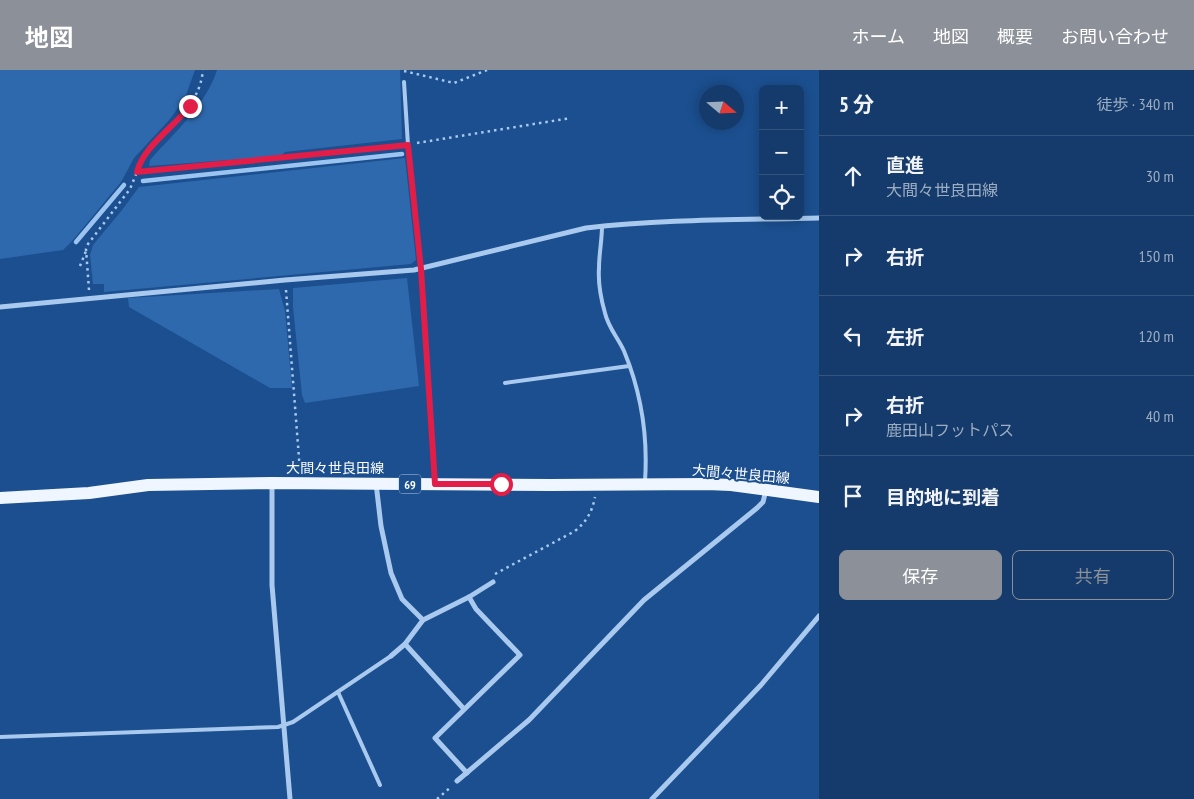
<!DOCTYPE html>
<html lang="ja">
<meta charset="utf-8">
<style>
:root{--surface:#143b6b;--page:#214673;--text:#f1f3f6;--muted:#9dadc1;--line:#33557e;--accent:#8c9099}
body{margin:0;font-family:"PT Sans Narrow","Noto Sans JP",sans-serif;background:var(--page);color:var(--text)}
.controls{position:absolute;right:15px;top:15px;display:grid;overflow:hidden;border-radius:8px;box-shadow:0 2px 12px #0003}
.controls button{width:45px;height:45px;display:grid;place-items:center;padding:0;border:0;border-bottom:1px solid var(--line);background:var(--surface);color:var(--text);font:25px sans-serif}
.compass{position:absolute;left:699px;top:15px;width:45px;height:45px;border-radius:50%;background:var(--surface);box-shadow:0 2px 12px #0003;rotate:109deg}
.stop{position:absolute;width:15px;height:15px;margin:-11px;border:4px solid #e11d48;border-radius:50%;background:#fff}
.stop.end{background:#e11d48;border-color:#fff;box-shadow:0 1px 5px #0008}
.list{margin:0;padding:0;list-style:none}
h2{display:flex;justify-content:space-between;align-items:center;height:65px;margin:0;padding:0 20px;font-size:21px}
h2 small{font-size:16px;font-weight:400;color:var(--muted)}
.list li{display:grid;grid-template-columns:32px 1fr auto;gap:15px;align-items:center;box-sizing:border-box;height:80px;padding:0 20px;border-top:1px solid var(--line)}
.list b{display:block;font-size:19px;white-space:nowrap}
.list p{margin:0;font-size:16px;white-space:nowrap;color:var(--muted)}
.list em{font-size:16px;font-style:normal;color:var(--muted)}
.actions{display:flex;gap:10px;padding:15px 20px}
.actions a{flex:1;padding:11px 0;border:1px solid var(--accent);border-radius:8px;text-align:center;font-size:18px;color:var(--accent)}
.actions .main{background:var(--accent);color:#fff}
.icon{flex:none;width:28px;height:28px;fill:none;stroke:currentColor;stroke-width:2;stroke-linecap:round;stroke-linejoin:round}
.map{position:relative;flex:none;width:819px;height:729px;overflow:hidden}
header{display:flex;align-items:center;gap:30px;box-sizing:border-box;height:70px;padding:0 25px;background:var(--accent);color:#fff}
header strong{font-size:24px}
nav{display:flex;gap:28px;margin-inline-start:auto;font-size:18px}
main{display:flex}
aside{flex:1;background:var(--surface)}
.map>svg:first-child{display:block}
.green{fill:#2e69ad}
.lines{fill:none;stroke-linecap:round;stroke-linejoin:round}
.stream{stroke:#9cc4f0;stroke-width:4.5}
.path{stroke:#a9c9ee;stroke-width:2.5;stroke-dasharray:2.5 4;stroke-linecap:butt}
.lane{stroke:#a9c9ee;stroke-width:4}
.street{stroke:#a9c9ee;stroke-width:5}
.primary{stroke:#f0f6ff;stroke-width:12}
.route{stroke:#e11d48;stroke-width:6}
.labels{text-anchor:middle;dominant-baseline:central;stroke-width:4;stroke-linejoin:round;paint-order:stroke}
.shield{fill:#1b4f8f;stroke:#bbcadd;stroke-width:1}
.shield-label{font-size:12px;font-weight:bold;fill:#fff}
.street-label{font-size:14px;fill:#fff;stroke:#1b4f8f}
</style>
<header>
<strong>地図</strong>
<nav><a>ホーム</a><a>地図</a><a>概要</a><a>お問い合わせ</a></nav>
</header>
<main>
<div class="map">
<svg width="819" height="729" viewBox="0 0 819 729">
<rect width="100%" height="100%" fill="#1b4f8f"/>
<g class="green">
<path d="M0,0H195L185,28L170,49L134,88L121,112L73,170L63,180L0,189Z"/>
<path d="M217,0H400L402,69L285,82L281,86L149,96L150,90C174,63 206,35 217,0Z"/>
<path d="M405,88L416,190L411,194L104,222V214H93L90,185L93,175L122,140L139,117Z"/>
<path d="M407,208L419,316L305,333L302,325L293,237V218Z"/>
<path d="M279,219L285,241L292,318H270L129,237L128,228Z"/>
</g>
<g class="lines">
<g class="stream">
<path d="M143,111L402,84"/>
<path d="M76,172L124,115"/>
</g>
<g class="path">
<path d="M404,1L454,13L487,0"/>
<path d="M417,73L571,48"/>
<path d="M137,102C139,94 144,89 148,82C169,53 199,39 203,0"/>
<path d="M80,196L86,181"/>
<path d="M89,220L86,179L88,174L130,119L137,102L399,76"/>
<path d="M286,220L300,401"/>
<path d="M495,504L575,461C587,451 592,442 595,427"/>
<path d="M437,729L451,717"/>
</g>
<g class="lane">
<path d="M404,12L408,75L421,199L435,412"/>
<path d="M602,156C602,170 599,184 599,198C598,212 601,229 605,243C608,257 618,268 624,281C641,322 648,367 645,411"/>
<path d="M505,313L629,296"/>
<path d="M338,622L380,715"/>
<path d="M0,667L278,657L293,652L391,586"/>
</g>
<g class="street">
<path d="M0,237L285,210L414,200L586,158C663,149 742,150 819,148"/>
<path d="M272,413V515L290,729"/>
<path d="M376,413L381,456L391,503L402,529L423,550"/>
<path d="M405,574L464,639"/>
<path d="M391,586L405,574L423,550L469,527L493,512"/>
<path d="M467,703L435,668L520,585L476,539L469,527"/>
<path d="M457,711L529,650L644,530L757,438L763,432L766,420"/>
<path d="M652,729L761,615L819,546"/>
</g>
<path class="primary" d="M0,428L89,423L148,415L272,413L550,415L707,414L731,415L819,427"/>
</g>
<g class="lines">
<path class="route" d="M190,36C174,57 143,77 137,102L408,75L421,199L435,414H501"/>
</g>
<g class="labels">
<rect class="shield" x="399" y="404.5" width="22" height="19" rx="4"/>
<g class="shield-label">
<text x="410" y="414">69</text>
</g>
<g class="street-label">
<text x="335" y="398">大間々世良田線</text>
<text transform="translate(741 404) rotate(5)">大間々世良田線</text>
</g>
</g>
</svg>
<div class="controls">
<button>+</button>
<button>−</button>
<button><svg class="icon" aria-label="locate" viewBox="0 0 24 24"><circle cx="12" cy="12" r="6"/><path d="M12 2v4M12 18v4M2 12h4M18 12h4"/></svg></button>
</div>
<svg class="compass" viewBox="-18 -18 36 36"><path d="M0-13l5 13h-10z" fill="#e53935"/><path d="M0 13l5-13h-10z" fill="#9dadc1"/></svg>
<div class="stop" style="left:501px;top:414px"></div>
<div class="stop end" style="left:190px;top:36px"></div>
</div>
<aside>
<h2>5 分<small>徒歩 · 340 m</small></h2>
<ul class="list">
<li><svg class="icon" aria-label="ahead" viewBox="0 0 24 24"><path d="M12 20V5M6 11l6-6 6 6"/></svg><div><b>直進</b><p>大間々世良田線</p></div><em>30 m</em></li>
<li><svg class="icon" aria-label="right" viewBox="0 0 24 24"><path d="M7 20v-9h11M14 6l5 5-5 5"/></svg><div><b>右折</b></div><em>150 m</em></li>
<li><svg class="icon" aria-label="left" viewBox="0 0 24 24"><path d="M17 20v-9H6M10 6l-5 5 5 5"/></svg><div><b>左折</b></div><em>120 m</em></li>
<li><svg class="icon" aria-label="right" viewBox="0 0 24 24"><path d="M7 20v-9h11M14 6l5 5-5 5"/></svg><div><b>右折</b><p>鹿田山フットパス</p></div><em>40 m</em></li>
<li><svg class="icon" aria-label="arrive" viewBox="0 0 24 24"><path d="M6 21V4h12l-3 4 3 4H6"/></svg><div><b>目的地に到着</b></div></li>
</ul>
<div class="actions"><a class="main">保存</a><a>共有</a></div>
</aside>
</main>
